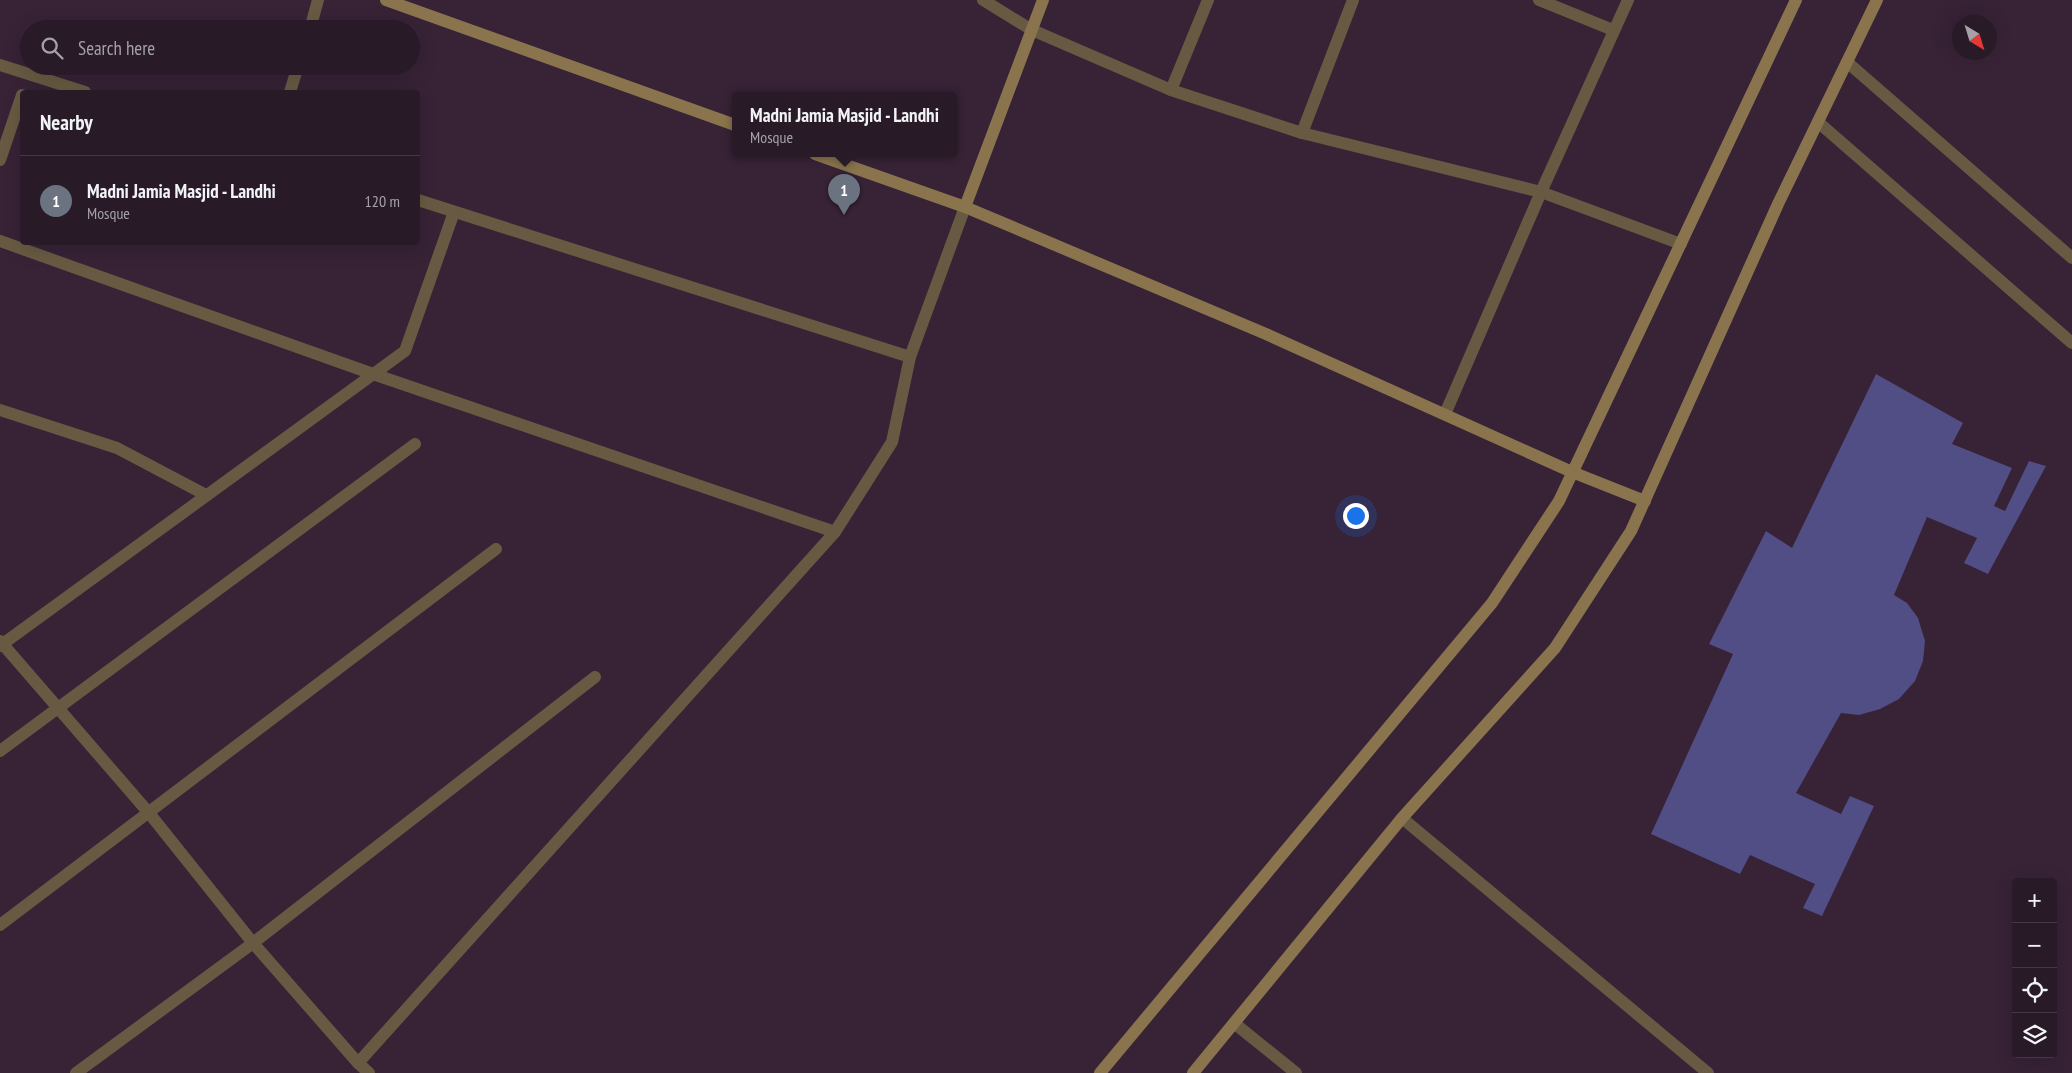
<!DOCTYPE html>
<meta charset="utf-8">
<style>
:root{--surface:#291a28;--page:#352734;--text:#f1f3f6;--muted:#a5a1a8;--line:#453845;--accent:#bca0f2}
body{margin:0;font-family:"PT Sans Narrow",sans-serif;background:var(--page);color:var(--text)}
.controls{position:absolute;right:15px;bottom:15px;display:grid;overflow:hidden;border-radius:5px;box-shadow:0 5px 20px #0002}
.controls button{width:45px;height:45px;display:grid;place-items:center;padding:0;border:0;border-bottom:1px solid var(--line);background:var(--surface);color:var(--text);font:25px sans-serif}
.compass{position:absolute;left:1952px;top:15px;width:45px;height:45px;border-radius:50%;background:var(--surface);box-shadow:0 5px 20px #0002;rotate:142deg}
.you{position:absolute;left:1355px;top:515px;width:18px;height:18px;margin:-12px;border:4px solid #fff;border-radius:50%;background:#1a73e8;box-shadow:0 0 0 8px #1a73e833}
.badge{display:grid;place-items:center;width:32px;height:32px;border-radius:50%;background:var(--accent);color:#fff;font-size:16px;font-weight:700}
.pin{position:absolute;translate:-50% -41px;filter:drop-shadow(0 1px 2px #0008)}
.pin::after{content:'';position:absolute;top:26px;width:18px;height:15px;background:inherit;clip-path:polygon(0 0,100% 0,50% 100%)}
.popup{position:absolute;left:732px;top:92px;width:225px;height:65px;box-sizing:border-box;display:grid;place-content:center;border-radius:5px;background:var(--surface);filter:drop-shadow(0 1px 4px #0005);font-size:16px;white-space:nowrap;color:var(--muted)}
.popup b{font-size:19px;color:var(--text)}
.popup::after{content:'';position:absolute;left:50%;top:100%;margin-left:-10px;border:10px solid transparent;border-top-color:var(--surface)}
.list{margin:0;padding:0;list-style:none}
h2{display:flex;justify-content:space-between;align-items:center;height:65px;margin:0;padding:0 20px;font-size:21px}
h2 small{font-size:16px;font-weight:400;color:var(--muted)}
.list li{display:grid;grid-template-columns:32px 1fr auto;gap:15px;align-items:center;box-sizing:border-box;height:90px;padding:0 20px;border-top:1px solid var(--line)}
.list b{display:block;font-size:19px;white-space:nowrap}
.list p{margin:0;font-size:16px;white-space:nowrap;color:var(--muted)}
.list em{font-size:16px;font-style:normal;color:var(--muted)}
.icon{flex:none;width:28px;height:28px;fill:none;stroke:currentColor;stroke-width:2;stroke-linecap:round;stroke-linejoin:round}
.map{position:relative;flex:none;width:2072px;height:1073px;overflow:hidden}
.search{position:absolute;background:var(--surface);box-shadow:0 5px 20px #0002;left:20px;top:20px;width:400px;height:55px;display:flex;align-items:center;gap:12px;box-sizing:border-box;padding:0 18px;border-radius:28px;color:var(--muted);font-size:19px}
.panel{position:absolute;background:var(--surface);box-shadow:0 5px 20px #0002;left:20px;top:90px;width:400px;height:155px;border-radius:5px}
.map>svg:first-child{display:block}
.building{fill:#514d85}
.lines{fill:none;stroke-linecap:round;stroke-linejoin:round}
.street{stroke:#685a42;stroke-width:12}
.secondary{stroke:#8a744d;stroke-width:12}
</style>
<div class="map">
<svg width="2072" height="1073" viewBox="0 0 2072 1073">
<rect width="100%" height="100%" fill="#372236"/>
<path class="building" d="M1876,374L1963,423L1952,444L2012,468L1994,506L2005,511L2029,461L2046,466L1988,574L1964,563L1977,538L1927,517L1894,595L1907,603L1918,618L1925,641L1923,661L1915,681L1899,699L1880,709L1859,715L1841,713L1796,793L1841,814L1850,796L1874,806L1822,916L1803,908L1815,884L1750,855L1740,874L1651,834L1733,654L1709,644L1766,531L1792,548Z"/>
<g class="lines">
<g class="street">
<path d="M983,0L1032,30L1171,90L1302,133L1541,192L1681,244"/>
<path d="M1539,0L1613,30"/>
<path d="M310,29L318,0"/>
<path d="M1847,62L2072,258"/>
<path d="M0,65L85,92"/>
<path d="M1171,90L1208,0"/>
<path d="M290,92L298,66"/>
<path d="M1818,122L2072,343"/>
<path d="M1302,133L1353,0"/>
<path d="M0,160L22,95"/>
<path d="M418,200L910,357"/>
<path d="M0,241L373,374L835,532"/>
<path d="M0,410L117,448L206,495"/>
<path d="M1445,414L1541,192L1628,0"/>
<path d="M0,641L149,813L253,943L358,1063L369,1073"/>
<path d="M0,646L405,351L454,212"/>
<path d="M0,751L415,444"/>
<path d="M1402,818L1708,1073"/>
<path d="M0,925L496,549"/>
<path d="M1234,1023L1296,1073"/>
<path d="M358,1063L835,532L892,442L910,357L965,207"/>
<path d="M76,1073L253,943L595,677"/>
</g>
<g class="secondary">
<path d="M386,0L735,125"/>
<path d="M815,154L965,207L1266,334L1572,472L1645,501"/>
<path d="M965,207L1043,0"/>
<path d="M1100,1073L1492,603L1559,501L1796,0"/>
<path d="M1193,1073L1402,818L1555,648L1631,531L1778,204L1877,0"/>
</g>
</g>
</svg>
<div class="controls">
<button>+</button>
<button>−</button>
<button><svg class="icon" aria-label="locate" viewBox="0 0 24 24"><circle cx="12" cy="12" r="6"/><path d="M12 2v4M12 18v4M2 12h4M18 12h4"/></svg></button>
<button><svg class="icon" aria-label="layers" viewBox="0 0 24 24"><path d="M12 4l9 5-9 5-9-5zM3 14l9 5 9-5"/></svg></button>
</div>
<svg class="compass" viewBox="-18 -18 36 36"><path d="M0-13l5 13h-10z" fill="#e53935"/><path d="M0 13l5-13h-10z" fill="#a5a1a8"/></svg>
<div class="you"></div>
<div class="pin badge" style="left:844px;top:215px;background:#6b7280">1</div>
<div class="popup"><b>Madni Jamia Masjid - Landhi</b>Mosque</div>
<div class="search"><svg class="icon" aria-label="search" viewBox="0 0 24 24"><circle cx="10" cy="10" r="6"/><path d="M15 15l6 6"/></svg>Search here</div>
<section class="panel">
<h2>Nearby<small></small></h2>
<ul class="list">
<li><span class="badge" style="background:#6b7280">1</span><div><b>Madni Jamia Masjid - Landhi</b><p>Mosque</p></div><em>120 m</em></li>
</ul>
</section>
</div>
